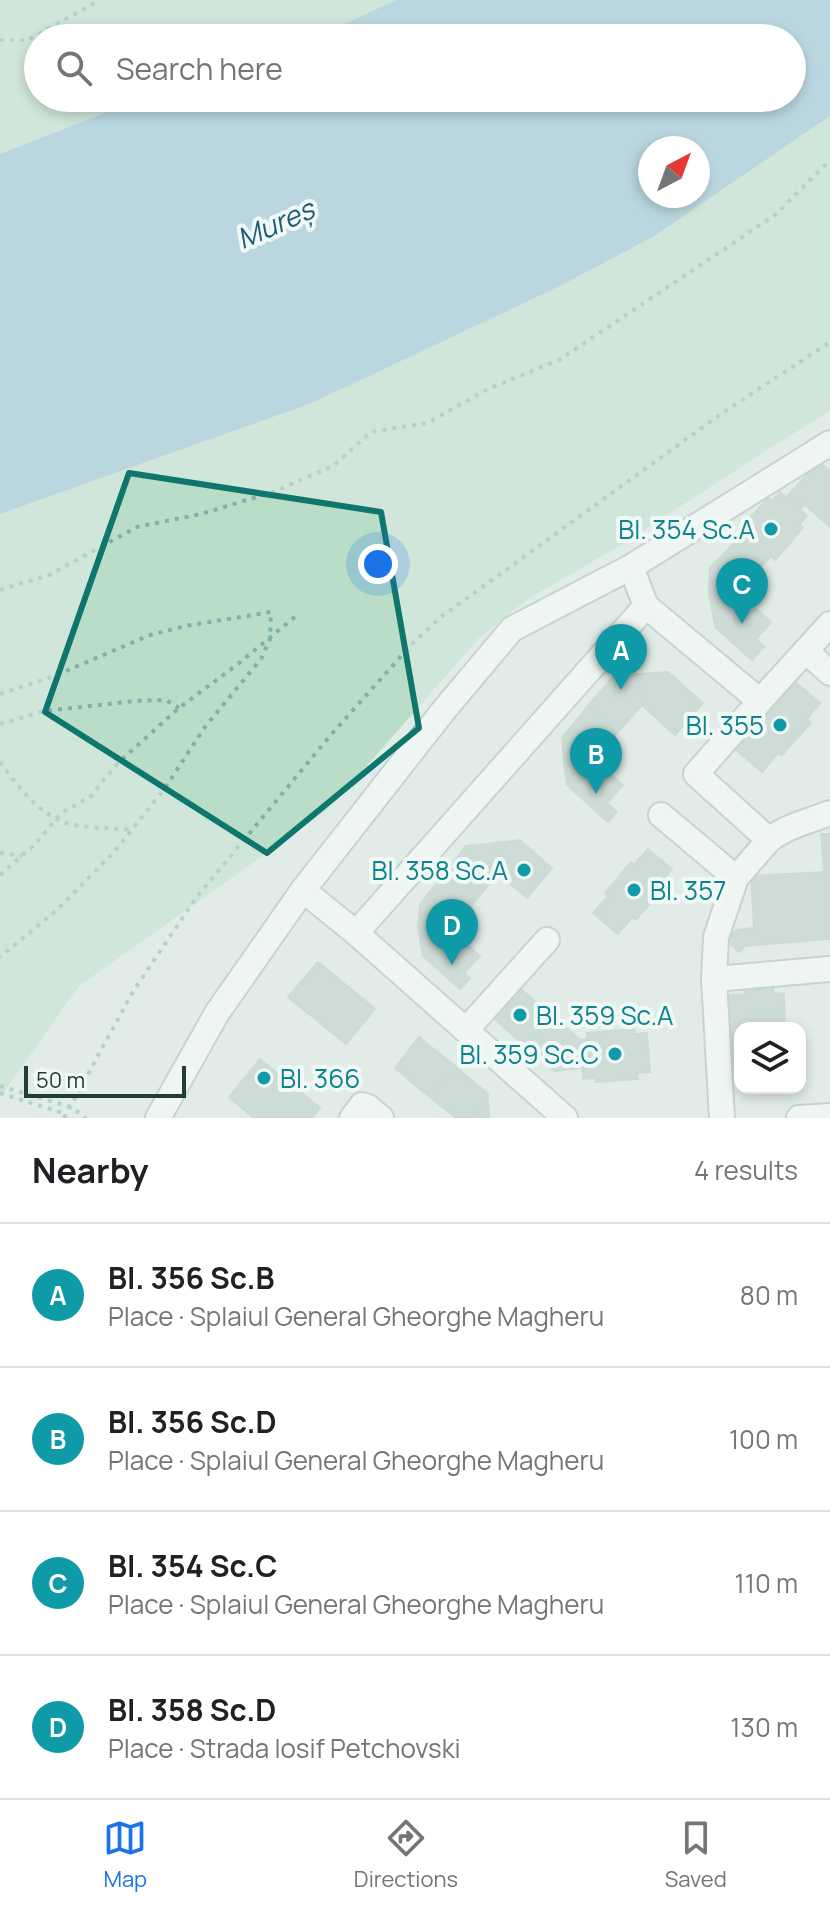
<!DOCTYPE html>
<meta charset="utf-8">
<style>
:root{--surface:#fff;--page:#f2f2f2;--text:#202124;--muted:#757577;--line:#e0e0e0;--accent:#1a73e8}
body{margin:0;font-family:Manrope,sans-serif;background:var(--page);color:var(--text)}
.controls{position:absolute;right:24px;bottom:24px;display:grid;overflow:hidden;border-radius:16px;box-shadow:0 4px 12px #0003}
.controls button{width:72px;height:72px;display:grid;place-items:center;padding:0;border:0;border-bottom:2px solid var(--line);background:var(--surface);color:var(--text);font:40px sans-serif}
.compass{position:absolute;left:638px;top:136px;width:72px;height:72px;border-radius:50%;background:var(--surface);box-shadow:0 4px 12px #0003;rotate:41deg}
.scale{position:absolute;left:24px;bottom:20px;width:162px;box-sizing:border-box;padding-left:8px;border:4px solid #213d39;border-top:0;font-size:22px;line-height:28px;white-space:nowrap;color:#213d39;-webkit-text-stroke:6px #f2f8f6;paint-order:stroke}
.you{position:absolute;left:378px;top:564px;width:28px;height:28px;margin:-20px;border:6px solid #fff;border-radius:50%;background:#1a73e8;box-shadow:0 0 0 12px #1a73e833}
.badge{display:grid;place-items:center;width:52px;height:52px;border-radius:50%;background:var(--accent);color:#fff;font-size:26px;font-weight:700}
.pin{position:absolute;translate:-50% -66px;filter:drop-shadow(0 2px 4px #0008)}
.pin::after{content:'';position:absolute;top:42px;width:28px;height:24px;background:inherit;clip-path:polygon(0 0,100% 0,50% 100%)}
.list{margin:0;padding:0;list-style:none}
h2{display:flex;justify-content:space-between;align-items:center;height:104px;margin:0;padding:0 32px;font-size:34px}
h2 small{font-size:26px;font-weight:400;color:var(--muted)}
.list li{display:grid;grid-template-columns:52px 1fr auto;gap:24px;align-items:center;box-sizing:border-box;height:144px;padding:0 32px;border-top:2px solid var(--line)}
.list b{display:block;font-size:30px;white-space:nowrap}
.list p{margin:0;font-size:26px;white-space:nowrap;color:var(--muted)}
.list em{font-size:26px;font-style:normal;color:var(--muted)}
.icon{flex:none;width:44px;height:44px;fill:none;stroke:currentColor;stroke-width:2;stroke-linecap:round;stroke-linejoin:round}
.map{position:relative;flex:none;width:830px;height:1118px;overflow:hidden}
.search{position:absolute;background:var(--surface);box-shadow:0 4px 12px #0003;left:24px;right:24px;top:24px;height:88px;display:flex;align-items:center;gap:20px;box-sizing:border-box;padding:0 28px;border-radius:44px;color:var(--muted);font-size:30px}
.sheet{height:680px;background:var(--surface)}
nav{display:flex;justify-content:space-around;align-items:center;box-sizing:border-box;height:112px;border-top:2px solid var(--line);background:var(--surface);font-size:22px;color:var(--muted)}
nav a{display:grid;justify-items:center;gap:4px}
nav .on{color:var(--accent)}
.map>svg:first-child{display:block}
.green{fill:#baddc8}
.water{fill:#89bdd2;fill-rule:evenodd}
.building{fill:#b7c7c2;stroke:#b4c6c1;stroke-width:2}
.lines{fill:none;stroke-linecap:round;stroke-linejoin:round}
.minor-casing{stroke:#a4b4b1;stroke-width:28}
.path{stroke:#81b0a8;stroke-width:4;stroke-dasharray:4 6;stroke-linecap:butt}
.minor{stroke:#fff;stroke-width:24}
.marked{fill:none;stroke:#0f766e;stroke-width:6;stroke-linejoin:round}
.culture-dot{fill:#0f9aa8;stroke:#f2f8f6;stroke-width:3}
.labels{text-anchor:middle;dominant-baseline:central;stroke-width:8;stroke-linejoin:round;paint-order:stroke}
.culture-label{font-size:26px;fill:#0d838f;stroke:#f2f8f6;text-anchor:end}
.water-label{font-size:28px;font-style:italic;fill:#1b5d79;stroke:#f2f8f6}
</style>
<div class="map">
<svg width="830" height="1118" viewBox="0 0 830 1118">
<rect width="100%" height="100%" fill="#e1ece9"/>
<g class="green">
<path d="M0,0H396L314,38H38V98H170L112,110L0,154Z"/>
<path d="M830,116V411L770,448L621,545L528,599L480,637L329,809L79,986L0,1098V514L312,403L558,287L653,237Z"/>
</g>
<path class="water" d="M396,0H830V116L653,237L558,287L312,403L0,514V154L112,110L170,98H792V38H314ZM650,148H698V196H650Z"/>
<g class="building">
<path d="M819,461L829,471L830,469V527L804,504L801,509L787,497Z"/>
<path d="M780,492L807,516L799,525L803,528L775,560L771,556L762,566L735,542L743,533L739,530L768,498L772,501Z"/>
<path d="M735,542L762,566L740,594L709,592L710,567Z"/>
<path d="M709,592L740,594L771,622L756,639L764,647L752,660L715,627Z"/>
<path d="M668,672L703,703L675,735L642,705L640,674Z"/>
<path d="M640,674L642,705L617,733L587,707L615,675Z"/>
<path d="M794,681L820,703L807,719L811,723L782,755L778,753L762,772L735,749L752,730L749,727L776,695L780,698Z"/>
<path d="M587,707L617,733L594,759L564,761L562,738Z"/>
<path d="M594,759L623,785L607,803L617,812L608,822L567,785L564,761Z"/>
<path d="M821,834H830V939L745,946L739,952L726,940L736,930L754,928L751,876L824,872Z"/>
<path d="M520,840L552,868L527,898L498,873L495,843Z"/>
<path d="M495,843L498,873L475,901L443,876L466,846Z"/>
<path d="M648,849L672,869L659,885L663,888L636,920L632,917L618,934L593,913L608,896L605,893L631,862L634,865Z"/>
<path d="M443,876L475,901L451,930L418,926L420,904Z"/>
<path d="M418,926L451,930L480,956L464,973L470,978L460,989L423,956Z"/>
<path d="M318,962L375,1009L346,1044L288,997Z"/>
<path d="M515,984L551,1015L525,1046L489,1014Z"/>
<path d="M773,989V994L784,993L785,1028H740V1069L733,1070L729,995H745L744,991Z"/>
<path d="M551,1015L580,1040L582,1068L555,1071L525,1046Z"/>
<path d="M634,1029V1034L647,1033L650,1072L637,1073L638,1079L596,1082V1078L583,1079L580,1040L587,1039V1033Z"/>
<path d="M419,1037L456,1067L431,1098L395,1068Z"/>
<path d="M260,1059L320,1108L312,1118H254L229,1097Z"/>
<path d="M456,1067L488,1094V1100L473,1118H456L431,1098Z"/>
<path d="M488,1100L489,1118H473Z"/>
</g>
<g class="lines">
<g class="minor-casing">
<g id="minor">
<path d="M646,606L760,701L830,624"/>
<path d="M806,651L830,673"/>
<path d="M661,815L736,878L716,937L714,979"/>
<path d="M769,840C787,826 809,821 830,813"/>
<path d="M736,878L769,840L696,774L760,701"/>
<path d="M303,890L356,933L565,1118"/>
<path d="M356,933L646,606L631,567"/>
<path d="M466,1030L547,940"/>
<path d="M158,1118L217,1013L303,890L444,710L512,629L631,567L830,443"/>
<path d="M352,1118L362,1105L368,1107L381,1118"/>
<path d="M722,1118L714,979L830,969"/>
<path d="M799,1118L830,1116"/>
</g>
</g>
<g class="path">
<path d="M0,40H28L100,0"/>
<path d="M0,590L49,575L137,527L201,514L270,493L333,466L371,432L427,423L488,389L559,360L775,215L830,160"/>
<path d="M0,694L52,677L150,635L185,626L271,612L270,639L261,659L205,727L165,788L114,852L58,909L0,957"/>
<path d="M0,724L44,711L135,701L166,700L179,708"/>
<path d="M0,762C17,785 36,811 63,822C76,828 115,828 131,830"/>
<path d="M0,853L22,856"/>
<path d="M0,875L36,843L61,813L90,797L118,763L179,708L238,664L297,615"/>
<path d="M0,1086L71,1107L86,1118"/>
<path d="M0,1093L66,1114"/>
<path d="M64,1118L134,990L196,898L329,737L411,645L441,617L718,416L830,342"/>
</g>
<use href="#minor" class="minor"/>
</g>
<path d="M0 0H830V1118H0ZM129,473L381,512L419,728L267,853L45,712Z" fill="#e1ece9" fill-opacity=".55" fill-rule="evenodd"/>
<path class="marked" d="M129,473L381,512L419,728L267,853L45,712Z"/>
<g class="culture-dot">
<circle cx="771" cy="529" r="8"/>
<circle cx="780" cy="725" r="8"/>
<circle cx="524" cy="870" r="8"/>
<circle cx="634" cy="890" r="8"/>
<circle cx="520" cy="1015" r="8"/>
<circle cx="615" cy="1054" r="8"/>
<circle cx="264" cy="1078" r="8"/>
</g>
<g class="labels">
<g class="culture-label">
<text x="755" y="529">Bl. 354 Sc.A</text>
<text x="764" y="725">Bl. 355</text>
<text x="508" y="870">Bl. 358 Sc.A</text>
<text x="650" y="890" text-anchor="start">Bl. 357</text>
<text x="536" y="1015" text-anchor="start">Bl. 359 Sc.A</text>
<text x="599" y="1054">Bl. 359 Sc.C</text>
<text x="280" y="1078" text-anchor="start">Bl. 366</text>
</g>
<g class="water-label">
<text transform="translate(275 223) rotate(-24)">Mureș</text>
</g>
</g>
</svg>
<div class="controls">
<button><svg class="icon" aria-label="layers" viewBox="0 0 24 24"><path d="M12 4l9 5-9 5-9-5zM3 14l9 5 9-5"/></svg></button>
</div>
<svg class="compass" viewBox="-18 -18 36 36"><path d="M0-13l5 13h-10z" fill="#e53935"/><path d="M0 13l5-13h-10z" fill="#757577"/></svg>
<div class="scale">50 m</div>
<div class="you"></div>
<div class="pin badge" style="left:621px;top:690px;background:#0f9aa8">A</div>
<div class="pin badge" style="left:596px;top:794px;background:#0f9aa8">B</div>
<div class="pin badge" style="left:742px;top:624px;background:#0f9aa8">C</div>
<div class="pin badge" style="left:452px;top:965px;background:#0f9aa8">D</div>
<div class="search"><svg class="icon" aria-label="search" viewBox="0 0 24 24"><circle cx="10" cy="10" r="6"/><path d="M15 15l6 6"/></svg>Search here</div>
</div>
<section class="sheet">
<h2>Nearby<small>4 results</small></h2>
<ul class="list">
<li><span class="badge" style="background:#0f9aa8">A</span><div><b>Bl. 356 Sc.B</b><p>Place · Splaiul General Gheorghe Magheru</p></div><em>80 m</em></li>
<li><span class="badge" style="background:#0f9aa8">B</span><div><b>Bl. 356 Sc.D</b><p>Place · Splaiul General Gheorghe Magheru</p></div><em>100 m</em></li>
<li><span class="badge" style="background:#0f9aa8">C</span><div><b>Bl. 354 Sc.C</b><p>Place · Splaiul General Gheorghe Magheru</p></div><em>110 m</em></li>
<li><span class="badge" style="background:#0f9aa8">D</span><div><b>Bl. 358 Sc.D</b><p>Place · Strada Iosif Petchovski</p></div><em>130 m</em></li>
</ul>
</section>
<nav>
<a class="on"><svg class="icon" aria-label="map" viewBox="0 0 24 24"><path d="M3 6l6-2 6 2 6-2v14l-6 2-6-2-6 2zM9 4v14M15 6v14"/></svg>Map</a>
<a><svg class="icon" aria-label="directions" viewBox="0 0 24 24"><path d="M12 3l9 9-9 9-9-9zM9 14v-3h6M13 9l2 2-2 2"/></svg>Directions</a>
<a><svg class="icon" aria-label="saved" viewBox="0 0 24 24"><path d="M7 4h10v16l-5-4-5 4z"/></svg>Saved</a>
</nav>
